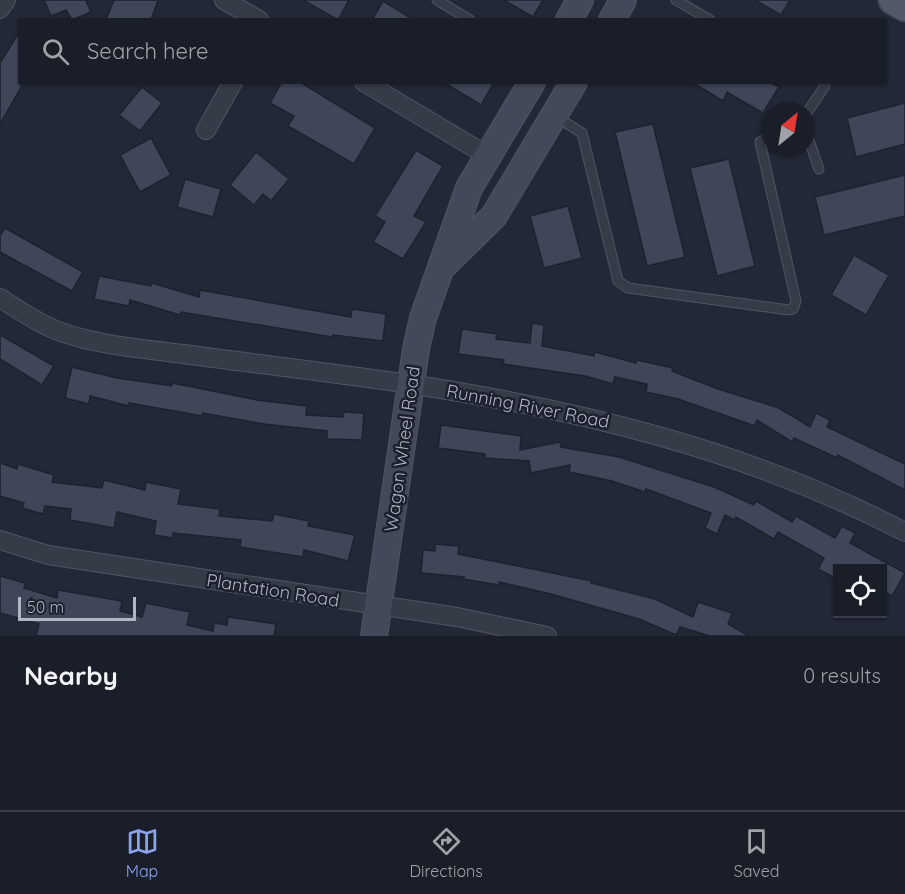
<!DOCTYPE html>
<style>
:root{--surface:#1a1e29;--page:#272b35;--text:#f1f3f6;--muted:#9fa2a8;--line:#383c46;--accent:#8ba2ef}
body{margin:0;font-family:Quicksand,sans-serif;background:var(--page);color:var(--text)}
.controls{position:absolute;right:18px;bottom:18px;display:grid;overflow:hidden;border-radius:0px;box-shadow:0 2px 4px #0004}
.controls button{width:54px;height:54px;display:grid;place-items:center;padding:0;border:0;border-bottom:2px solid var(--line);background:var(--surface);color:var(--text);font:30px sans-serif}
.compass{position:absolute;left:761px;top:102px;width:54px;height:54px;border-radius:50%;background:var(--surface);box-shadow:0 2px 4px #0004;rotate:30deg}
.scale{position:absolute;left:18px;bottom:15px;width:118px;box-sizing:border-box;padding-left:6px;border:3px solid #b1b5c4;border-top:0;font-size:16px;line-height:21px;white-space:nowrap;color:#b1b5c4;-webkit-text-stroke:4px #1b202c;paint-order:stroke}
.list{margin:0;padding:0;list-style:none}
h2{display:flex;justify-content:space-between;align-items:center;height:78px;margin:0;padding:0 24px;font-size:26px}
h2 small{font-size:20px;font-weight:400;color:var(--muted)}
.icon{flex:none;width:33px;height:33px;fill:none;stroke:currentColor;stroke-width:2;stroke-linecap:round;stroke-linejoin:round}
.map{position:relative;flex:none;width:905px;height:636px;overflow:hidden}
.search{position:absolute;background:var(--surface);box-shadow:0 2px 4px #0004;left:18px;right:18px;top:18px;height:66px;display:flex;align-items:center;gap:15px;box-sizing:border-box;padding:0 21px;border-radius:0px;color:var(--muted);font-size:22px}
.sheet{height:174px;background:var(--surface)}
nav{display:flex;justify-content:space-around;align-items:center;box-sizing:border-box;height:84px;border-top:2px solid var(--line);background:var(--surface);font-size:16px;color:var(--muted)}
nav a{display:grid;justify-items:center;gap:3px}
nav .on{color:var(--accent)}
.map>svg:first-child{display:block}
.building{fill:#3f4657;stroke:#1d222e;stroke-width:1.5}
.lines{fill:none;stroke-linecap:round;stroke-linejoin:round}
.lane-casing{stroke:#515562;stroke-width:11}
.street-casing{stroke:#515562;stroke-width:20}
.secondary-casing{stroke:#515562;stroke-width:28}
.primary-casing{stroke:#3f4451;stroke-width:31}
.lane{stroke:#363b48;stroke-width:9}
.street{stroke:#363b48;stroke-width:18}
.secondary{stroke:#44495a;stroke-width:26}
.primary{stroke:#545968;stroke-width:28}
.labels{text-anchor:middle;dominant-baseline:central;stroke-width:5;stroke-linejoin:round;paint-order:stroke}
.street-label{font-size:18px;fill:#b1b5c4;stroke:#1b202c}
</style>
<div class="map">
<svg width="905" height="636" viewBox="0 0 905 636">
<rect width="100%" height="100%" fill="#232837"/>
<g class="building">
<path d="M44,0H89L86,1L91,12L72,20L66,10L51,16Z"/>
<path d="M114,0H158L151,20H106Z"/>
<path d="M303,0H349L338,20Z"/>
<path d="M504,0H543L533,17Z"/>
<path d="M755,0H790L781,15Z"/>
<path d="M383,1L414,20H372Z"/>
<path d="M20,31V84L22,86L0,124V63Z"/>
<path d="M282,82H300L375,128L354,164L288,126L294,116L270,103Z"/>
<path d="M443,82H494L481,105Z"/>
<path d="M692,82H770L779,87L763,113L727,92L723,101Z"/>
<path d="M142,87L162,103L140,131L119,115Z"/>
<path d="M905,103V144L856,157L847,118Z"/>
<path d="M653,124L685,257L647,266L615,132Z"/>
<path d="M151,138L171,175L140,192L120,155Z"/>
<path d="M416,150L443,166L414,216L426,222L403,259L373,242L385,222L375,216Z"/>
<path d="M256,152L289,179L271,201L263,194L254,205L230,185Z"/>
<path d="M729,159L755,266L717,276L690,168Z"/>
<path d="M905,175V216L824,235L815,197Z"/>
<path d="M185,179L221,189L213,217L177,207Z"/>
<path d="M568,206L582,258L544,268L530,216Z"/>
<path d="M5,228L83,272L72,291L0,252V236Z"/>
<path d="M854,255L889,275L866,315L831,295Z"/>
<path d="M99,276L151,286L152,283L199,297L200,290L351,317L352,309L386,314L383,341L333,335L332,337L181,312L180,315L130,300L129,306L94,299Z"/>
<path d="M532,323L544,325L542,346L594,356L595,352L636,363V360L673,368L672,371L718,389L779,408L810,427L816,413L830,420L827,427L905,464V490L838,455L837,458L794,438L792,442L757,420L755,426L678,399L646,392L647,384L615,377L613,384L585,376L503,364L504,360L458,354L462,329L497,334L496,339L530,343Z"/>
<path d="M0,335L54,366L42,385L0,359Z"/>
<path d="M72,367L117,378L172,386V383L257,400L307,406L306,415L343,417L344,412L364,413L362,440L327,439V431L264,424L203,413L202,416L129,403V406L90,396L89,404L65,398Z"/>
<path d="M441,425L521,436L520,450L560,442L561,447L619,457L714,487L754,505L756,501L792,522L796,516L835,538L842,526L855,533L850,543L905,573L892,596L882,591V568H837V579L818,569L824,558L778,532L774,539L736,517L735,520L725,515L717,534L705,528L711,513L646,489L645,492L612,481L569,472L570,465L531,473L529,461L485,458V454L438,448Z"/>
<path d="M0,463L17,469L18,464L54,475L52,482L102,488L104,480L145,490L146,482L181,489L178,504L220,509L219,516L272,521L274,514L309,521L308,526L355,535L348,561L304,550L303,557L240,547L241,540L173,533V538L154,535L156,521L117,512L114,528L70,520L71,509L45,506L43,514L22,508L24,503L0,496Z"/>
<path d="M435,544L459,546L458,554L592,581L591,583L655,599L693,617L698,602L732,613L728,624L749,636H710L680,627L676,635L639,619L551,594L499,582V585L463,579L464,577L421,573L423,550L435,551Z"/>
<path d="M0,576L25,583L24,588L57,598L58,590L122,601L120,611L142,617L146,603L190,612L187,625L213,631L214,623L227,625L228,617L276,624L274,636H36L39,624L0,613Z"/>
</g>
<g class="lines">
<g class="lane-casing">
<g id="lane">
<path d="M437,0L470,20"/>
<path d="M676,0L710,20"/>
<path d="M806,114L825,86"/>
<path d="M555,116L582,133L618,281L628,288L789,310L793,309L796,301L760,142L770,137"/>
<path d="M806,132L819,169"/>
</g>
</g>
<g class="street-casing">
<g id="street">
<path d="M224,0L259,20"/>
<path d="M0,9L6,0"/>
<path d="M364,82L488,156"/>
<path d="M206,130L233,82"/>
<path d="M0,298C16,308 32,319 49,327C85,344 144,349 183,354C258,364 334,373 409,384C582,410 749,451 905,532"/>
<path d="M0,540L48,555L457,617L547,636"/>
</g>
</g>
<g class="secondary-casing">
<g id="secondary">
<path d="M569,20L580,0"/>
<path d="M612,20L623,0"/>
<path d="M445,264L494,216L574,82"/>
<path d="M374,636L416,349L423,318L469,188L532,82"/>
</g>
</g>
<g class="primary-casing">
<path id="primary" d="M893,0L905,7"/>
</g>
<use href="#lane" class="lane"/>
<use href="#street" class="street"/>
<use href="#secondary" class="secondary"/>
<use href="#primary" class="primary"/>
</g>
<g class="labels">
<g class="street-label">
<text transform="translate(528 406) rotate(11)">Running River Road</text>
<text transform="translate(402 449) rotate(-82)">Wagon Wheel Road</text>
<text transform="translate(273 590) rotate(9)">Plantation Road</text>
</g>
</g>
</svg>
<div class="controls">
<button><svg class="icon" aria-label="locate" viewBox="0 0 24 24"><circle cx="12" cy="12" r="6"/><path d="M12 2v4M12 18v4M2 12h4M18 12h4"/></svg></button>
</div>
<svg class="compass" viewBox="-18 -18 36 36"><path d="M0-13l5 13h-10z" fill="#e53935"/><path d="M0 13l5-13h-10z" fill="#9fa2a8"/></svg>
<div class="scale">50 m</div>
<div class="search"><svg class="icon" aria-label="search" viewBox="0 0 24 24"><circle cx="10" cy="10" r="6"/><path d="M15 15l6 6"/></svg>Search here</div>
</div>
<section class="sheet">
<h2>Nearby<small>0 results</small></h2>
<ul class="list">
</ul>
</section>
<nav>
<a class="on"><svg class="icon" aria-label="map" viewBox="0 0 24 24"><path d="M3 6l6-2 6 2 6-2v14l-6 2-6-2-6 2zM9 4v14M15 6v14"/></svg>Map</a>
<a><svg class="icon" aria-label="directions" viewBox="0 0 24 24"><path d="M12 3l9 9-9 9-9-9zM9 14v-3h6M13 9l2 2-2 2"/></svg>Directions</a>
<a><svg class="icon" aria-label="saved" viewBox="0 0 24 24"><path d="M7 4h10v16l-5-4-5 4z"/></svg>Saved</a>
</nav>
